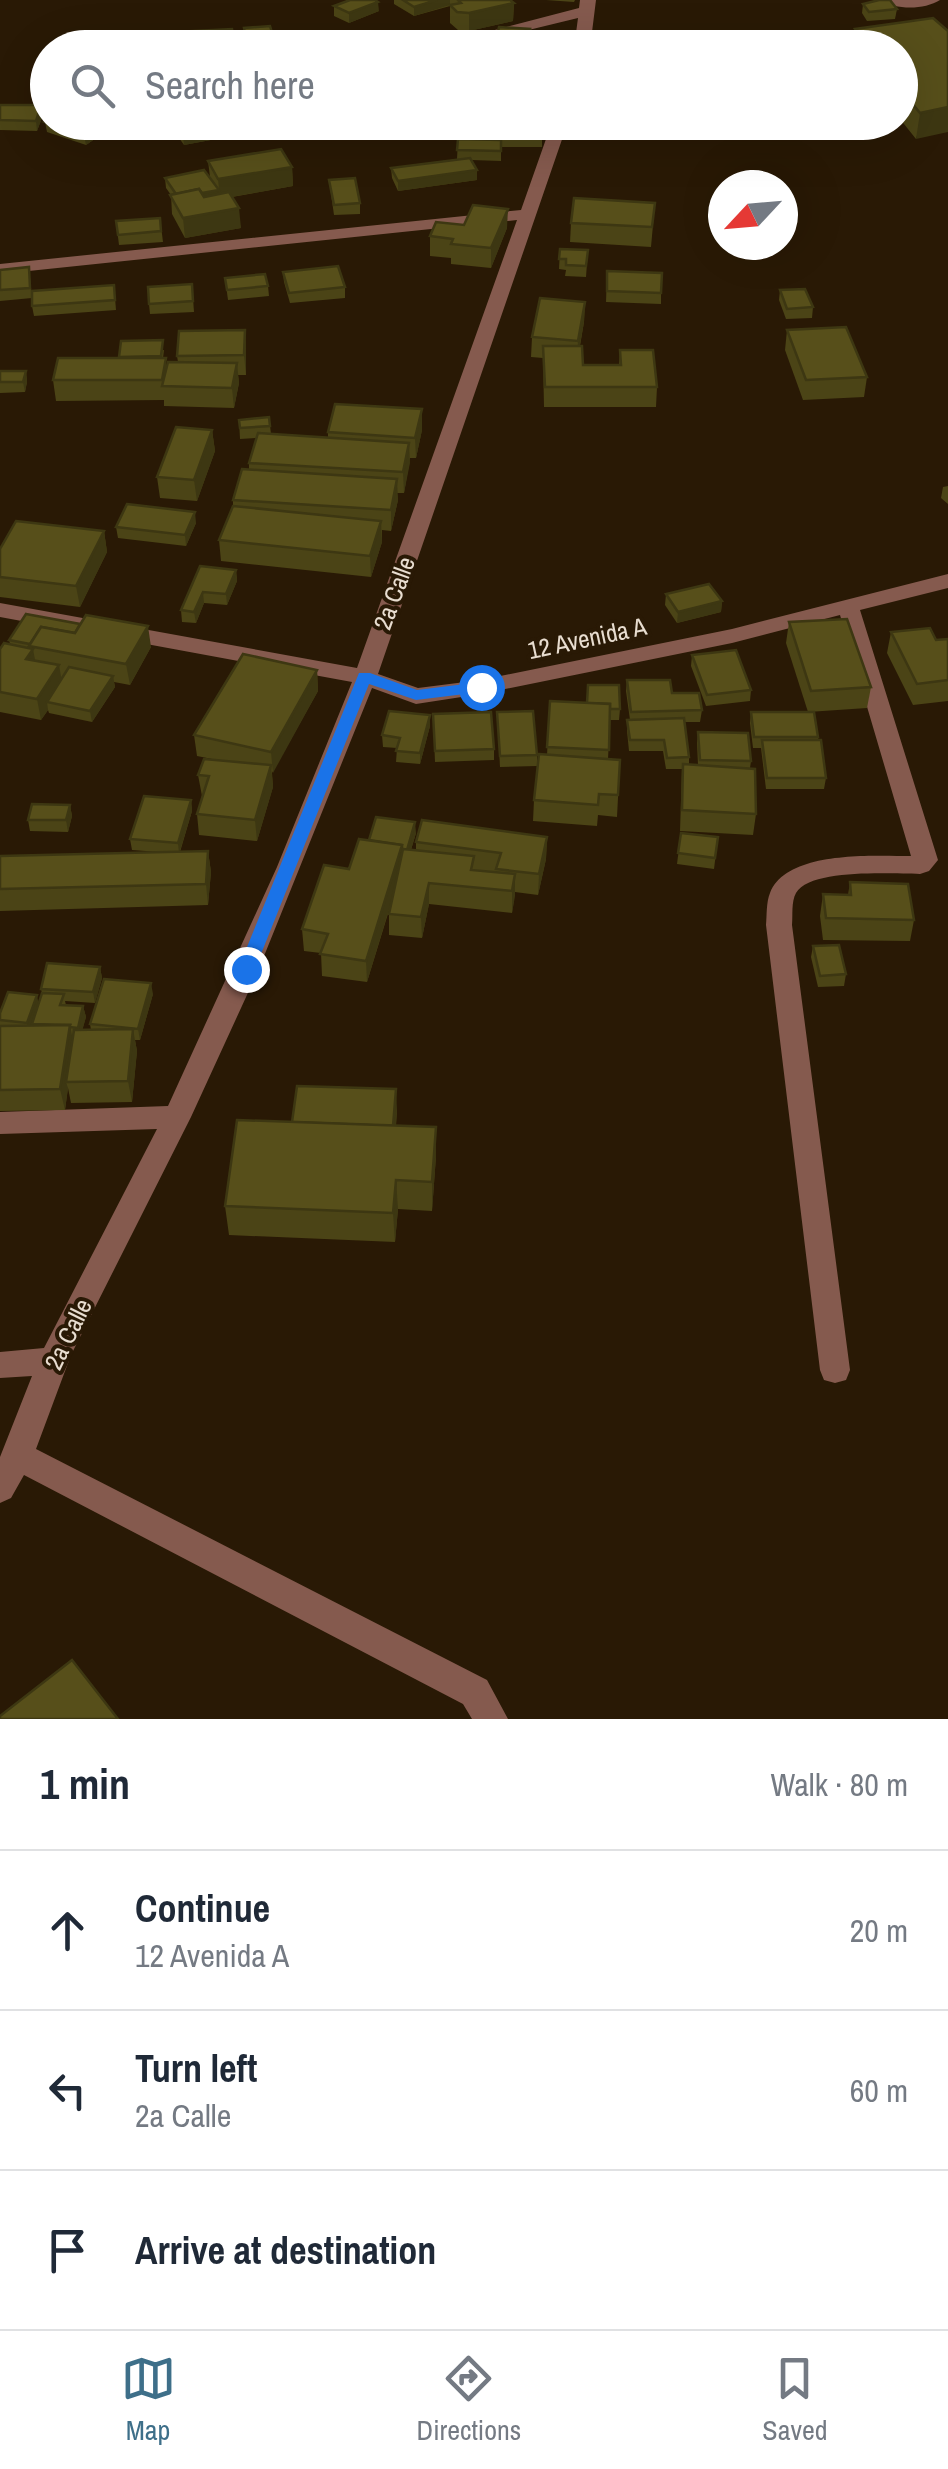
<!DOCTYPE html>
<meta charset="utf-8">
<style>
:root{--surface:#fff;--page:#f6f6f7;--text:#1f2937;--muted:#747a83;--line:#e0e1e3;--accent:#3e6f89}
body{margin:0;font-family:"Archivo Narrow",sans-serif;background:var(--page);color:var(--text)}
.compass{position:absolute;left:708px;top:170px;width:90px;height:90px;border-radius:50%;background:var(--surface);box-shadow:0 10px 40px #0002;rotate:244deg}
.stop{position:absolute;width:30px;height:30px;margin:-22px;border:8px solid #1a73e8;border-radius:50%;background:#fff}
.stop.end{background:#1a73e8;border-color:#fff;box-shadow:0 2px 10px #0008}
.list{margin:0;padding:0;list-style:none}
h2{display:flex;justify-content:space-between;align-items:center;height:130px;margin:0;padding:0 40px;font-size:42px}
h2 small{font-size:32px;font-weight:400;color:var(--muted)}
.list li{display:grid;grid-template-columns:65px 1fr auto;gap:30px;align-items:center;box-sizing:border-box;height:160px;padding:0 40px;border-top:2px solid var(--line)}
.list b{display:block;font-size:38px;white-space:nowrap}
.list p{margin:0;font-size:32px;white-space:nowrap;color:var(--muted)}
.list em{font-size:32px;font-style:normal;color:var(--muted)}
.icon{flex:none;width:55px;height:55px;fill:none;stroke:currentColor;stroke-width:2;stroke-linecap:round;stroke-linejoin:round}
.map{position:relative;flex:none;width:948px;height:1719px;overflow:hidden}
.search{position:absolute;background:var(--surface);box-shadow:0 10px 40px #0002;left:30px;right:30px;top:30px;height:110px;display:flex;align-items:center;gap:25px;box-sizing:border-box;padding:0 35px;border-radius:55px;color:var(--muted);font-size:38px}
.sheet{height:610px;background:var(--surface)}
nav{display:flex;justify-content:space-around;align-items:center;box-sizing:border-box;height:140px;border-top:2px solid var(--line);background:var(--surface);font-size:28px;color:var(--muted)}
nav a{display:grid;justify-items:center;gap:5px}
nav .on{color:var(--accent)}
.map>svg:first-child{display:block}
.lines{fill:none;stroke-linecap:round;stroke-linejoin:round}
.minor{fill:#855a4e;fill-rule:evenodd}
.wall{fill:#4b4416}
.shaded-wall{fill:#3d3712}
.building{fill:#574f1a;stroke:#3d3712;stroke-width:2.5}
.route{fill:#1a73e8}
.labels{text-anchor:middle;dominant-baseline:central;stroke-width:8;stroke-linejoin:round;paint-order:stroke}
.street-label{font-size:25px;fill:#e8ddd0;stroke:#291905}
</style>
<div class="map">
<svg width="948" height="1719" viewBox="0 0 948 1719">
<rect width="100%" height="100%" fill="#291905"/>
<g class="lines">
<g class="minor">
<path d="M580,0H596L590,48H574L578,18L455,48H426L579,8Z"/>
<path d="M880,0H940C924,10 896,10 880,0Z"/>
<path d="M552,122H568L378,674L418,688L481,680L732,629L948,574V588L860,610L938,860L929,871L920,874C893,874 811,868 796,893C791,902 793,915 792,925L850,1370L846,1380L835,1383L824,1380L820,1370L766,925C767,915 766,903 770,893C787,850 873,856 911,856L840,615L732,643L481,694L416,704L372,688L258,971L191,1117L71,1355L36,1449L487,1680L508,1719H472L463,1704L24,1475L11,1498L0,1503V1457L32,1376L0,1378V1352L44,1348L157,1129L0,1134V1112L168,1106L277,867L352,682L0,617V603L357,668L517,220L0,274V264L521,210Z"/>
</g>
</g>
<g class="wall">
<path d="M394,0H510L514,3L513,21L469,31L458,30L450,23V6L414,16L394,4Z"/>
<path d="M546,0H575L574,2Z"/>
<path d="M863,4L897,9L895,19L867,21L862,13Z"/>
<path d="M334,6L379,11L349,23L334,16Z"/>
<path d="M244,28L274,39V48H247Z"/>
<path d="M855,29L948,31L916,139L900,119V48H813L853,47Z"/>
<path d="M175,32L234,43V48H177Z"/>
<path d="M529,38L527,48L496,45V39Z"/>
<path d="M0,105L43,115L37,131L0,130Z"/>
<path d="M45,122L101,128L102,134L86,145L47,132Z"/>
<path d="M168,122H231L232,136L184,145Z"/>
<path d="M465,122H542V147H501V161L471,160L477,180L398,191L392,178L391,168L457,159L458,139H465Z"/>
<path d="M606,122H669V127L606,124Z"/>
<path d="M208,161L292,167L293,186L232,197L241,228L185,238L172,214L171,195L166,188L165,178L210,177Z"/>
<path d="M329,180L360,203V214L334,215Z"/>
<path d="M655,203L651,247L570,242L571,223Z"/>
<path d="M160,218L163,242L119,245L116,221Z"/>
<path d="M507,228L491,268L451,264V258L430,256V236Z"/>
<path d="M560,249L588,250L586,277L565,276L566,270L559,269Z"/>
<path d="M29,267L32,298L0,301V270Z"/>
<path d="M607,271L661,293V304L606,302Z"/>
<path d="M283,272L345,287V298L290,303L284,282Z"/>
<path d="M225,278L268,286L269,296L228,300Z"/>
<path d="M192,284L194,312L150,314L149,304Z"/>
<path d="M114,285L116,310L34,316L32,306Z"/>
<path d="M780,290L813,307L812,318L786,319L779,300Z"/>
<path d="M585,302L584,322L580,346L583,365H619L620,350L657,387L656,407H544L543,358L531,357L532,337Z"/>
<path d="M245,330L246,350V375H238L239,383L234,408L164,406V400L56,401L53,380L119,358L164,350L163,358L167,367L178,362L177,356Z"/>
<path d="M787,330L867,377L864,397L803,400L785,350Z"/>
<path d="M0,371H26L27,382L25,392L0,393Z"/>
<path d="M269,417L271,434L328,438V432L422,430L416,458H410L404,493H397L398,500L391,531L382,530V542L371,577L221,561L219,540L233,506V500L249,470V463L256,438L240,439L239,420Z"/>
<path d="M212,430L215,451L197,501L160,498L157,477Z"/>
<path d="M948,486V504L941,498L943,487Z"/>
<path d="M196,523L186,546L118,538L116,527Z"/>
<path d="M104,531L107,552L80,607L0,597V549Z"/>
<path d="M200,566L236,570L237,581L227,605L204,603L196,623L182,622L181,610Z"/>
<path d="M666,594L722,601L721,612L677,623L665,605Z"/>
<path d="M789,622L871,687L867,708L808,712L786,643Z"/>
<path d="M891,632L936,640L948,639V701L913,705L887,653Z"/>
<path d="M9,640L151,647L130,685L114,682L115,687L92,722L49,713L48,710L41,720L0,712V649L10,644Z"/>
<path d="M692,655L751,690L750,701L706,706L691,666Z"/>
<path d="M317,670L318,691L272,773L273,787L257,841L199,835L197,814L202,796L198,775L212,759L197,756L194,735Z"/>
<path d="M627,680L672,693L702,710L700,722H684L689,757V765H698L697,743L698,732L751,761L750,768L756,814L753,835L680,831L682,769H666L663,751H629L627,731V720H630L626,691Z"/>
<path d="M550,701L620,709L619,720H610L608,759L620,760L617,817L598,815L597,826L533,821L534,800L547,755Z"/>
<path d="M497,712L537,755V766L500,767Z"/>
<path d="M751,712L818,737L826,778L824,789H766L761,748H753L750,723Z"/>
<path d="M433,714L494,749V760L435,762Z"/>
<path d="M430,726L420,764L396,762L397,748L383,747L382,735Z"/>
<path d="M191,800L192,811L180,852L208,851L211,872L208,905L0,911V856L159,852L132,850L130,839Z"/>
<path d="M70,805L72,816L68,832L30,831L28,820Z"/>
<path d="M416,833L411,850L416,851V842L547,837L546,859L538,895L515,892L512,913L429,904L422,938L389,935V914L391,904L367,982L322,976L321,953L304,951L302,929L369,840Z"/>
<path d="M681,833L718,837L714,869L677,864Z"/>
<path d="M850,882L914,920L910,941L823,940L820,916L823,894L848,895Z"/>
<path d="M813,946L846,974L844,986L818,987L811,957Z"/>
<path d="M100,967L102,978L95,1003L65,1001L66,1005L83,1006L86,1017L82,1030H91L90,1024L153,994L140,1040H135L137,1051L132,1102L71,1103L68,1088L65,1110L0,1111V1013L38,1004L42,993L41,989Z"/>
<path d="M397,1110L396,1126L436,1127V1156L432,1211L398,1209L395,1242L229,1235L225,1206L292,1122Z"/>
</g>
<g class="shaded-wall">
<path d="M437,0H450V5L414,16V7Z"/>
<path d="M378,2L379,11L349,23V13Z"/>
<path d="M514,3L513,21L469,31V13Z"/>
<path d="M41,105L43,115L37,131L36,121Z"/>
<path d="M948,107V132L916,139L920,113Z"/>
<path d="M94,122H110L101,128L102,134L86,145L84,135Z"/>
<path d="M200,122H231L232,136L184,145L182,126Z"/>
<path d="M292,167L293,186L220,199L218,179Z"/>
<path d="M477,170V180L398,191V181Z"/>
<path d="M219,190L220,200L180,198Z"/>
<path d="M239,208L241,228L185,238L183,218Z"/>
<path d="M508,209L507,228L491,268V248Z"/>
<path d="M585,302L584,322L577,361L578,341Z"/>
<path d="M245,330L246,350V375L244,355Z"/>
<path d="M237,363L239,383L234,408L232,388Z"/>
<path d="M26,371L27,382L25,392L23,382Z"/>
<path d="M422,409V430L416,458L415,438Z"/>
<path d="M212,430L215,451L197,501L194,480Z"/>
<path d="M409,443L410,463L404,493L403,472Z"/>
<path d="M397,479L398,500L391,531V510Z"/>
<path d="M195,512L196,523L186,546L185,535Z"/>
<path d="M381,521L382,542L371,577L370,556Z"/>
<path d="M104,531L107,552L80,607L76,586Z"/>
<path d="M236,570L237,581L227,605L226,594Z"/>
<path d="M203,592L204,603L196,623L194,612Z"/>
<path d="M722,601L721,612L677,623L678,612Z"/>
<path d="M148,626L151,647L130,685L126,664Z"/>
<path d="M33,649L37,670L26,659Z"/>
<path d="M59,665L63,687L47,702L48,710L41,720L37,699Z"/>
<path d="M317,670L318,691L273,773L271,752Z"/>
<path d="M113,676L115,687L92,722L90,711Z"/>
<path d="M430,715V726L420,764V753Z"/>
<path d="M271,765L273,787L257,841L255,820Z"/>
<path d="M191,800L192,811L179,854L178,843Z"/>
<path d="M70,805L72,816L68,832L66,820Z"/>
<path d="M415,822L416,833L406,866V854Z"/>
<path d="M547,837L546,859L538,895L539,874Z"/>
<path d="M402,845V866L367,982L366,961Z"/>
<path d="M208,851L211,872L208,905L206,884Z"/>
<path d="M515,874V896L512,913V891Z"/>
<path d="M429,883V904L422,938L421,917Z"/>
<path d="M100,967L102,978L95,1003L93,992Z"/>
<path d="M151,983L153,994L140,1040L138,1029Z"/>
<path d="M37,995L39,1006L29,1034L27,1023Z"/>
<path d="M83,1006L86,1017L80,1039L78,1028Z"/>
<path d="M70,1025L74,1046L66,1082L68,1088L65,1110L60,1089Z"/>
<path d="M133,1029L137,1051L132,1102L128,1081Z"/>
<path d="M396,1089L397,1110L394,1150L393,1129Z"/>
<path d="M436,1127V1156L432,1211V1182Z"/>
<path d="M396,1180L398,1209L395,1242L393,1213Z"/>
</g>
<g class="building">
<path d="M350,0H375L378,2L349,13L334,6Z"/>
<path d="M403,0H437L414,7Z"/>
<path d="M458,0H510L514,3L469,13L457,12L450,5L461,3Z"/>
<path d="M879,0H890L897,9L869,12L863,4Z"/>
<path d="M933,18L948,31V107L920,113L900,88V48H869L855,29Z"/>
<path d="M270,26L274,39L247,42L244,28Z"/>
<path d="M499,27L530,29L526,41L496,39Z"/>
<path d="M232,29L234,43L177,46L175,32Z"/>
<path d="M541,35L568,36V47L540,46Z"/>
<path d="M772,39L776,48H723L720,41Z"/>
<path d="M849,42L854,48H813Z"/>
<path d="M612,43L708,45V48H612Z"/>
<path d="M493,45L522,48H492Z"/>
<path d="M0,105H41L36,121L0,120Z"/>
<path d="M48,121V122H95L101,124L84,135L45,122Z"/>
<path d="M179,122H200L182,126Z"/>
<rect x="465" y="122" width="77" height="6"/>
<path d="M458,139L501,140V151L457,150Z"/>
<path d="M281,149L292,167L218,179L208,161Z"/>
<path d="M470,158L477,170L398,181L391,168Z"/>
<path d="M204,170L219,190L202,193L199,189L176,194L165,178Z"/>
<path d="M355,178L360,203L334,205L329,180Z"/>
<path d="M199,189L204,197L229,192L239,208L183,218L170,195Z"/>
<path d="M574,198L655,203L652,227L571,223Z"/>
<path d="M473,205L508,209L491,248L451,244L453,239L430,236L436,222L464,225Z"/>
<path d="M160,218L161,231L118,235L116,221Z"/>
<path d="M560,249L588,250L586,266L566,265V259H559Z"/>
<path d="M338,266L345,287L289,293L283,272Z"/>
<path d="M29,267L30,288L0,290V270Z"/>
<path d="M607,271L662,273L661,293L607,291Z"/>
<path d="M265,274L268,286L227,290L225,278Z"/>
<path d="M192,284L193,301L149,304L148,287Z"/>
<path d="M114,285L115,300L32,306V291Z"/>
<path d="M805,289L813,307L787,309L780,290Z"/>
<path d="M540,298L585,302L578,341L532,337Z"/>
<path d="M846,327L867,377L806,380L787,330Z"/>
<path d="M245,330L244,355L177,356L179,331Z"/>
<path d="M163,340L161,356L119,357L121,341Z"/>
<path d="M543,346H582L583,365H621L620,350H653L657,387H545Z"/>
<path d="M58,358H166L162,380H53Z"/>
<path d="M168,362L237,363L232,388L162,386Z"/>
<path d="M0,371H26L23,382H0Z"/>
<path d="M335,404L422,409L415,438L328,432Z"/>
<path d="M269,417L270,426L240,428L239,420Z"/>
<path d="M176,427L212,430L194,480L157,477Z"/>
<path d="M258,433L409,443L403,472L249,463Z"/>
<path d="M242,469L397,479L391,510L233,500Z"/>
<path d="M127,504L195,512L185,535L116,527Z"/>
<path d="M233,506L381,521L370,556L219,540Z"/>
<path d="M16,521L104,531L76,586L0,577V549Z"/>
<path d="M200,566L236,570L226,594L203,592L194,612L181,610Z"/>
<path d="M709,584L722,601L678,612L666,594Z"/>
<path d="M26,614L80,624L75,633L41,627L30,644L9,640Z"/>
<path d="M86,615L148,626L126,664L29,646L41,627L75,633Z"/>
<path d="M847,619L871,687L811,691L789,622Z"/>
<path d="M930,628L936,640L948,639V680L917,684L891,632Z"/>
<path d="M4,643L33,649L26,659L59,665L37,699L0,692V649Z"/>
<path d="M736,650L751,690L707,695L692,655Z"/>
<path d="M243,654L317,670L271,752L194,735Z"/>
<path d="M69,667L113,676L90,711L47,702Z"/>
<path d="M627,680H670L672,693H699L702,710L631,712Z"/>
<path d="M588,685H619L620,709H610V704L587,703Z"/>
<path d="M550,701L610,704L609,750L547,747Z"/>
<path d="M389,711L430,715L420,753L396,751L400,738L382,735Z"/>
<path d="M533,711L537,755L500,756L497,712Z"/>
<path d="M491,712L494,749L435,751L433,714Z"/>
<path d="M751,712H814L818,737H754Z"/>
<path d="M684,718L689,757L667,758L664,740H630L627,720Z"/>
<path d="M698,732L748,733L751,761L700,760Z"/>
<path d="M762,740H821L826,778H767Z"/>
<path d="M539,754L620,760L618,795L599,794L598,805L534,800Z"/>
<path d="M204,759L271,765L255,820L197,814L209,776L198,775Z"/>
<path d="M683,764L755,769L756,814L682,810Z"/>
<path d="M144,796L191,800L178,843L130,839Z"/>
<path d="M32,804L70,805L66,820H28Z"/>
<path d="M376,817L415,822L407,850L403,849L402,853V845L369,840Z"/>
<path d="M422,820L547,837L539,874L496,869L501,853L416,842Z"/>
<path d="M681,833L718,837L715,858L678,853Z"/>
<path d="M359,839L402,845L366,961L320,954L328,934L302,929L324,865L349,869Z"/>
<path d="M403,849L474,856L471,870L515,874L512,891L429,883L421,917L389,914Z"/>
<path d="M208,851L206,884L0,889V856Z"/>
<path d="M850,882L908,884L914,920L826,918L823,894L851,895Z"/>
<path d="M839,945L846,974L820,976L813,946Z"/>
<path d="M47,963L100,967L93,992L41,989Z"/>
<path d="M104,979L151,983L138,1029L90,1024Z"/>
<path d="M8,992L37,995L27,1023L0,1020V1013Z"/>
<path d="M42,993L64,994L60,1005L83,1006L78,1028L69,1027L70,1025L32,1024Z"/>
<path d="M70,1025L60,1089L0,1090V1026Z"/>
<path d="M133,1029L128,1081L66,1082L74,1030Z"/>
<path d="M297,1086L396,1089L393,1126L292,1122Z"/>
<path d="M237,1120L436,1127L432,1182L396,1180L393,1213L225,1206Z"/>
<path d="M72,1660L118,1719H0V1716Z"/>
</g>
<path class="route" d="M359,673H370L417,690L481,682L488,687L481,692L416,700L369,684L255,969L253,973H240L238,969Z"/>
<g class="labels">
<g class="street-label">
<text transform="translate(394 593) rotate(-70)">2a Calle</text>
<text transform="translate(587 638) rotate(-12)">12 Avenida A</text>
<text transform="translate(68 1334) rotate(-64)">2a Calle</text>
</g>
</g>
</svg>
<svg class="compass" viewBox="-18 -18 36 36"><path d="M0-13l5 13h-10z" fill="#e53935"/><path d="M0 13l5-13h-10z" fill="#747a83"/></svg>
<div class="stop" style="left:481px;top:687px"></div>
<div class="stop end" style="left:246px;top:969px"></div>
<div class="search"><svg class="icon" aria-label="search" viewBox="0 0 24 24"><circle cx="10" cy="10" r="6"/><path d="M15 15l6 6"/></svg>Search here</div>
</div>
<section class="sheet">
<h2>1 min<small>Walk · 80 m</small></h2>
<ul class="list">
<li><svg class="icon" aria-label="ahead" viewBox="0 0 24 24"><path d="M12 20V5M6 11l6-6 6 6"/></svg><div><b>Continue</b><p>12 Avenida A</p></div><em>20 m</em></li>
<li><svg class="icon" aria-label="left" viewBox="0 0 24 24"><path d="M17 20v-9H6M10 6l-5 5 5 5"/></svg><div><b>Turn left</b><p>2a Calle</p></div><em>60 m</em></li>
<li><svg class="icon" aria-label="arrive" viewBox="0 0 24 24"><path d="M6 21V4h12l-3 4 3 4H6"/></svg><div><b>Arrive at destination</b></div></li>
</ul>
</section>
<nav>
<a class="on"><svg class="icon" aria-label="map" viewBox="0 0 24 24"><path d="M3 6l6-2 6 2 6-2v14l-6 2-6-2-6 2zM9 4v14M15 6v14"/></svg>Map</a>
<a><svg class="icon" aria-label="directions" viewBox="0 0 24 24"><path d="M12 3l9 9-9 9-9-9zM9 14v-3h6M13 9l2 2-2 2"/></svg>Directions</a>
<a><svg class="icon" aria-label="saved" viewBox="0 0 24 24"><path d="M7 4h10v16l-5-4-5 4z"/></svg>Saved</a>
</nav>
